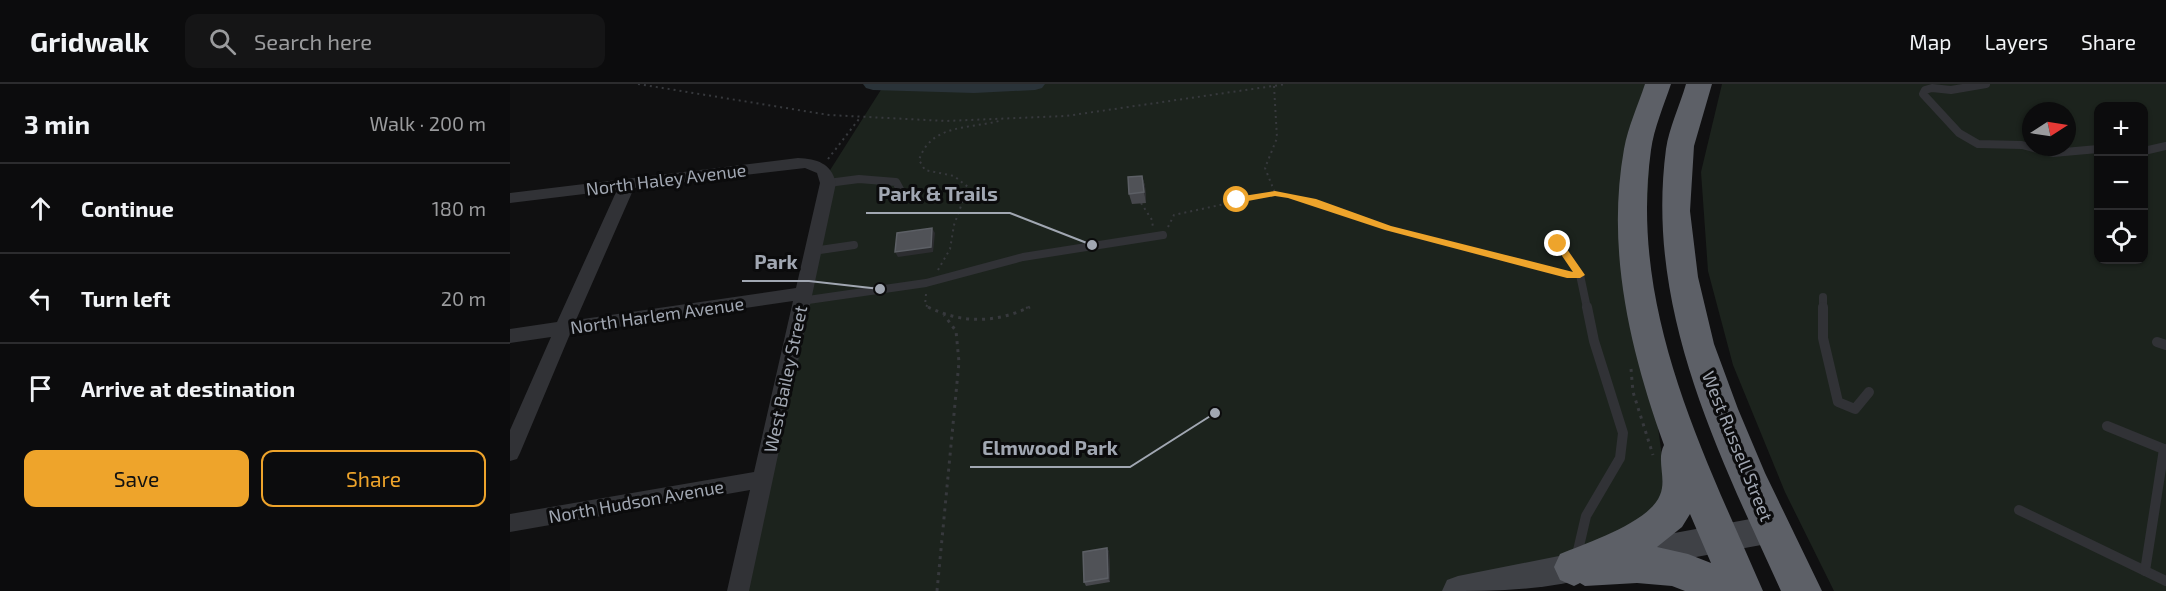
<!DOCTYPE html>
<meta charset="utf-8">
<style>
:root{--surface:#0c0c0d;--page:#151516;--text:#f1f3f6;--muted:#9a9b9d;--line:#2c2c2e;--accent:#eea42b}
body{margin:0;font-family:"Exo 2",sans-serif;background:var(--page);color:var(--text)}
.controls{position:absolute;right:18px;top:18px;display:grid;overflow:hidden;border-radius:12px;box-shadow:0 2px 4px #0004}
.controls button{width:54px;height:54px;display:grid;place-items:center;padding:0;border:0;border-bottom:2px solid var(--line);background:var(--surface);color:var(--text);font:30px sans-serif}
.compass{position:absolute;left:1512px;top:18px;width:54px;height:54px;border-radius:50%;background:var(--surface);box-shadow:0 2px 4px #0004;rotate:78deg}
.stop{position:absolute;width:18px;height:18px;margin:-14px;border:4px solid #eea42b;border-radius:50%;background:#fff}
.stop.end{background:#eea42b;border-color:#fff;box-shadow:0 2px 6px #0008}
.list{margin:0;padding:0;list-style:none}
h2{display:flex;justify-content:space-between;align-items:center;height:78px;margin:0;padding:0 24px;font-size:26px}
h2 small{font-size:20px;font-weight:400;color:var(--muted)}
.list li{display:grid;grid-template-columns:39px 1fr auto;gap:18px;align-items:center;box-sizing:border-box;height:90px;padding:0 24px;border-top:2px solid var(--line)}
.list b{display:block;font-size:22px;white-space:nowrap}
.list em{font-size:20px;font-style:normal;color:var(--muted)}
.actions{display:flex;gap:12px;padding:18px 24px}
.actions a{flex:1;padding:14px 0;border:2px solid var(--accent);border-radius:12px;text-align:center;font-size:21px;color:var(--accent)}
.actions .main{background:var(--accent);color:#111}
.icon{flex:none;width:33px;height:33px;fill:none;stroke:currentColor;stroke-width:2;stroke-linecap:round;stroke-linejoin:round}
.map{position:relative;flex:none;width:1656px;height:507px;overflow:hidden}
header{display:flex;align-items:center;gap:36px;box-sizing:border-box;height:84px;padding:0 30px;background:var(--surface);border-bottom:2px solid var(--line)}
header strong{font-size:28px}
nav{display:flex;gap:33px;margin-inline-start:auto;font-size:21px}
.search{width:420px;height:54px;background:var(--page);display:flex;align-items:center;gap:15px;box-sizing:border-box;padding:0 21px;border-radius:12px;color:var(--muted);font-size:22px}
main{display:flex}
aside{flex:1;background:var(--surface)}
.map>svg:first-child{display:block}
.green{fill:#1c231d;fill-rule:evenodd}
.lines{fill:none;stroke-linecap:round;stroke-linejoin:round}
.river{fill:#2a3339;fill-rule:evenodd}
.path-far1{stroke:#37393d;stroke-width:2;stroke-dasharray:2 4;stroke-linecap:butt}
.path{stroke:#37393d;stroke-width:3;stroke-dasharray:3 5;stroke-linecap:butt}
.lane-far1{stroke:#313236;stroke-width:8}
.lane{stroke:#313236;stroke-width:10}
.street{fill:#313236;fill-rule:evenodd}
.secondary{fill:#3f4146;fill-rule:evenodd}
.highway{fill:#5d6067;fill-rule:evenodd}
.wall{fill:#46474c}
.shaded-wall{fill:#2c2d30}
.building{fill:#505257;stroke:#5c5f65;stroke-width:1.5}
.route{fill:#eea42b}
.labels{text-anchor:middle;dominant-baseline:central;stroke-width:6;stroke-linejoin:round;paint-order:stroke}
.street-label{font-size:18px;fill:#a1a7b2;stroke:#0b0b0c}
.leader{fill:none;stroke:#a1a7b2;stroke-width:2}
.callout-dot{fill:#a1a7b2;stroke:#0b0b0c;stroke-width:2}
.callout-label{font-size:20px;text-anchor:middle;font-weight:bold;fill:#a1a7b2;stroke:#0b0b0c;stroke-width:6;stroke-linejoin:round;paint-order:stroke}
</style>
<header>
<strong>Gridwalk</strong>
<div class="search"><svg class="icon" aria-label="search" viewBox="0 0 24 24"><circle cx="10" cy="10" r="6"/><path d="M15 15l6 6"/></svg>Search here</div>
<nav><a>Map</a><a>Layers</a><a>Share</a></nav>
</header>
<main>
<aside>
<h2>3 min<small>Walk · 200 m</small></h2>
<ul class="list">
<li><svg class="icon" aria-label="ahead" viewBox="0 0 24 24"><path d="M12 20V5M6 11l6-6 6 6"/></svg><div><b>Continue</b></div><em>180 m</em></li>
<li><svg class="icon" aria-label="left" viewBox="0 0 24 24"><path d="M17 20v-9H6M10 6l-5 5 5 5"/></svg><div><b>Turn left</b></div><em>20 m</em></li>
<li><svg class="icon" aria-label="arrive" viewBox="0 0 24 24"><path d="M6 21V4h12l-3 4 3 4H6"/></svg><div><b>Arrive at destination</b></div></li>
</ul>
<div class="actions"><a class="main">Save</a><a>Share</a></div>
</aside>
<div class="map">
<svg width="1656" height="507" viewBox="0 0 1656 507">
<rect width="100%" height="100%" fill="#101011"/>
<g class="green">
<path d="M525,0H1143L1132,228L1160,430L1064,483L946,507H226L317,91L374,1L464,3Z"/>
<path d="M1212,0H1656V507H1324L1275,408L1223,281L1198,187L1191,88ZM1588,22H1634V176H1588ZM1521,27H1557V63H1521Z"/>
</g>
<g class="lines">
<path class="river" d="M353,0H535L532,4L525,6L464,9L363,6L356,4Z"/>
<g class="path-far1">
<path d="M128,0L319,31L436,37L556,32L777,0"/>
<path d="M764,2L767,54L755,84L765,109"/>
<path d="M318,75L349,35"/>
<path d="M631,119L642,136L643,144"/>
<path d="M658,143L664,131L765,109L803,117L879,144L1056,191"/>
<path d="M428,186L440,165L444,141L458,103L444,92L415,86L409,76C421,40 458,45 489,37"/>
<path d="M416,210L415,221L421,224"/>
<path d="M516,224L521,222"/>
</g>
<g class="path">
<path d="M418,223C453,240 485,239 520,223"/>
<path d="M1121,285L1123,308L1143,371"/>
<path d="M427,507L449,278L446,247L434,231"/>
</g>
<g class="lane-far1">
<path d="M1476,0L1441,6L1422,4L1415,6L1413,10L1449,49L1468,60L1512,61L1543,69L1588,65"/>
<path d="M1634,67L1656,62"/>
<path d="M318,99L349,95L386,98L392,109"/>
<path d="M1049,160L1070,191L1077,224"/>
<path d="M303,167L344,161"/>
<path d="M1313,213V224"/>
<path d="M291,217L416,199L513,173L653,151"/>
</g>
<g class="lane">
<path d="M1313,223V254L1328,318L1345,325L1359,308"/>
<path d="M1647,258L1656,261"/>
<path d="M1597,342L1656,366"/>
<path d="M1509,426L1656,497"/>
<path d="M1066,475L1076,432L1110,374L1113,349L1084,257L1077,223"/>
<path d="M1635,487L1654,365"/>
</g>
<path class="street" d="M288,74C307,75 321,79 326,99L239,507H217L240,406L0,448V430L244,388L283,217L60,250L10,369L7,375L0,377V346L41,253L0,259V245L47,238L107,106L0,119V109ZM295,84L307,89L310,99L286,204L66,236L124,104Z"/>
<g class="secondary">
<path d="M1262,431L1273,435L1277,445L1273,455L1262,459L1121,485L1110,481L1106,471L1110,461L1121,457Z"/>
<path d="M1079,466L1090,470L1094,480L1090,490C1039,507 986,507 932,507L937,496L948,492Z"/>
</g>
<g class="highway">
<path d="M1135,0H1161C1154,21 1144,44 1141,66C1119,225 1192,366 1253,507H1175L1162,502L1127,499L1075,502L1070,499L1064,502L1050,496L1044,483L1050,470C1076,459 1139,439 1150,411C1157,395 1146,376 1154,361C1120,266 1096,166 1114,65C1118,43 1128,21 1135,0ZM1180,430L1201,479L1178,470L1147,463L1172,443Z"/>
<path d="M1176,0H1202L1184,62L1180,127L1188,193L1204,260L1228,325L1255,389L1312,507H1271C1207,366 1135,224 1156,65C1159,44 1170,21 1176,0Z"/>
</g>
</g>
<g class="wall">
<path d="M632,92L635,102L636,119L622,120L619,110Z"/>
<path d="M597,464L599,468L600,498L576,502L574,498Z"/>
</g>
<g class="shaded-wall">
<path d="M632,92L635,102L636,119L634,108Z"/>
<path d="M422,144L425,149L423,168L388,173L385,168Z"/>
<path d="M597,464L599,468L600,498L598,494Z"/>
</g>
<g class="building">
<path d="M632,92L634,108L619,110L618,93Z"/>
<path d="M422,144L421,163L385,168L387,149Z"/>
<path d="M597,464L598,494L574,498L573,468Z"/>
</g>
<path class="route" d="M765,107L806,115L881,142L1063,188L1044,160L1048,157L1052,158L1075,191L1070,194H1057L875,146L778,114L765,112L727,119L722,116L727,113Z"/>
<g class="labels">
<g class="street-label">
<text transform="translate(156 95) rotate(-7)">North Haley Avenue</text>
<text transform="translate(147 231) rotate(-8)">North Harlem Avenue</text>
<text transform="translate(275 295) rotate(-78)">West Bailey Street</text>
<text transform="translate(1228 362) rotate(68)">West Russell Street</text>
<text transform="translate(126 417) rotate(-10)">North Hudson Avenue</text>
</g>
</g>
<path class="leader" d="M582 161L500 129H356M370 205L299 197H232M705 329L620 383H460"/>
<g class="callout-dot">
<circle cx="582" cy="161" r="6"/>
<circle cx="370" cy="205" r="6"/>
<circle cx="705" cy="329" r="6"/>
</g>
<g class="callout-label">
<text x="428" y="117">Park &amp; Trails</text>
<text x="266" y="185">Park</text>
<text x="540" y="371">Elmwood Park</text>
</g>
</svg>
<div class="controls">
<button>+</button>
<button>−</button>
<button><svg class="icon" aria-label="locate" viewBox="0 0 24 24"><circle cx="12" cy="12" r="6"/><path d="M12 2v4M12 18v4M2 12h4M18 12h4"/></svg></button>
</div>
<svg class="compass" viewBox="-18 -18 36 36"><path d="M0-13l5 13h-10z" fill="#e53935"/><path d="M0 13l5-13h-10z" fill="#9a9b9d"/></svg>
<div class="stop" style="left:727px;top:116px"></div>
<div class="stop end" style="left:1048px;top:160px"></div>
</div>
</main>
